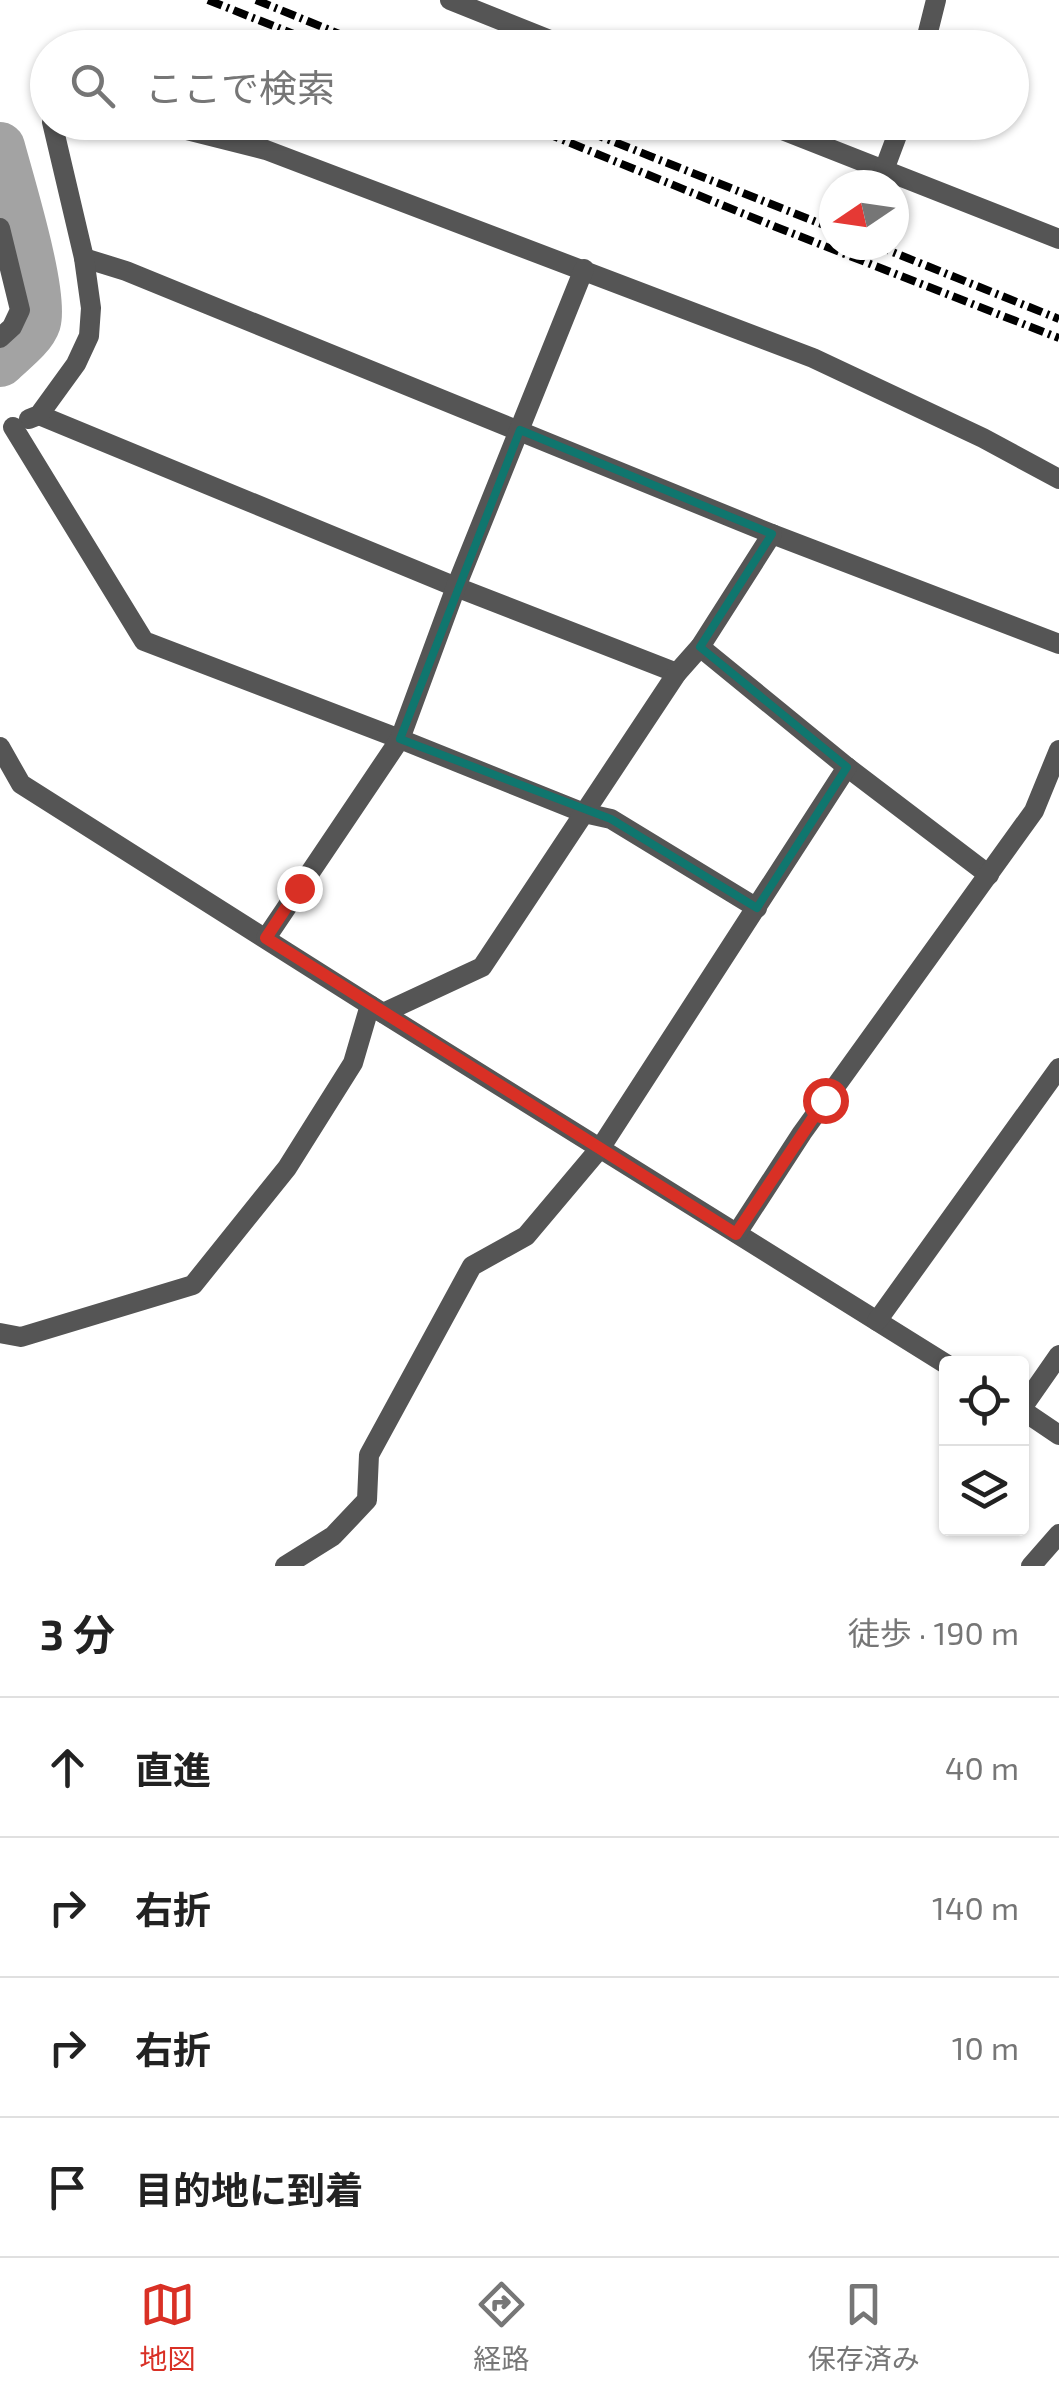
<!DOCTYPE html>
<html lang="ja">
<meta charset="utf-8">
<style>
:root{--surface:#fff;--page:#f6f6f6;--text:#222;--muted:#767676;--line:#e0e0e0;--accent:#d93025}
body{margin:0;font-family:"Exo 2","Noto Sans JP",sans-serif;background:var(--page);color:var(--text)}
.controls{position:absolute;right:30px;bottom:30px;display:grid;overflow:hidden;border-radius:10px;box-shadow:0 2px 8px #0004}
.controls button{width:90px;height:90px;display:grid;place-items:center;padding:0;border:0;border-bottom:2px solid var(--line);background:var(--surface);color:var(--text);font:50px sans-serif}
.compass{position:absolute;left:819px;top:170px;width:90px;height:90px;border-radius:50%;background:var(--surface);box-shadow:0 2px 8px #0004;rotate:257deg}
.stop{position:absolute;width:30px;height:30px;margin:-22px;border:8px solid #d93025;border-radius:50%;background:#fff}
.stop.end{background:#d93025;border-color:#fff;box-shadow:0 2px 10px #0008}
.list{margin:0;padding:0;list-style:none}
h2{display:flex;justify-content:space-between;align-items:center;height:130px;margin:0;padding:0 40px;font-size:42px}
h2 small{font-size:32px;font-weight:400;color:var(--muted)}
.list li{display:grid;grid-template-columns:65px 1fr auto;gap:30px;align-items:center;box-sizing:border-box;height:140px;padding:0 40px;border-top:2px solid var(--line)}
.list b{display:block;font-size:38px;white-space:nowrap}
.list em{font-size:32px;font-style:normal;color:var(--muted)}
.icon{flex:none;width:55px;height:55px;fill:none;stroke:currentColor;stroke-width:2;stroke-linecap:round;stroke-linejoin:round}
.map{position:relative;flex:none;width:1059px;height:1566px;overflow:hidden}
.search{position:absolute;background:var(--surface);box-shadow:0 2px 8px #0004;left:30px;right:30px;top:30px;height:110px;display:flex;align-items:center;gap:25px;box-sizing:border-box;padding:0 35px;border-radius:55px;color:var(--muted);font-size:38px}
.sheet{height:690px;background:var(--surface)}
nav{display:flex;justify-content:space-around;align-items:center;box-sizing:border-box;height:140px;border-top:2px solid var(--line);background:var(--surface);font-size:28px;color:var(--muted)}
nav a{display:grid;justify-items:center;gap:5px}
nav .on{color:var(--accent)}
.map>svg:first-child{display:block}
.lines{fill:none;stroke-linecap:round;stroke-linejoin:round}
.river{stroke:#a3a3a3;stroke-width:50}
.minor{stroke:#555;stroke-width:20}
.rail{stroke:#000;stroke-width:8;stroke-dasharray:15 5 2.5 5;stroke-linecap:butt}
.route{stroke:#d93025;stroke-width:12}
.marked{fill:none;stroke:#0f766e;stroke-width:8;stroke-linejoin:round}
</style>
<div class="map">
<svg width="1059" height="1566" viewBox="0 0 1059 1566">
<rect width="100%" height="100%" fill="#fff"/>
<g class="lines">
<path class="river" d="M0,147C9,181 44,294 36,322C31,337 11,351 0,362"/>
<g class="minor">
<path d="M450,0L570,48"/>
<path d="M924,48L936,0"/>
<path d="M48,95L45,94L48,104"/>
<path d="M155,122L266,150L813,358L983,438L1059,479"/>
<path d="M762,122L1059,239"/>
<path d="M884,170L902,122"/>
<path d="M0,228L20,310L12,327L0,338"/>
<path d="M84,258L126,271L772,534L1059,644"/>
<path d="M39,415L456,587L677,673"/>
<path d="M29,419L39,415L76,364L89,336L91,308L84,258L52,122"/>
<path d="M13,427L144,641L400,739L584,813L611,819L757,908"/>
<path d="M700,647L847,767L989,875"/>
<path d="M0,747L21,784L370,1005L946,1364"/>
<path d="M266,938L400,739L456,587L584,269"/>
<path d="M383,1013L482,967L677,673L700,647L772,534"/>
<path d="M737,1233L802,1133L1034,811L1059,750"/>
<path d="M877,1321L1059,1068"/>
<path d="M0,1333L21,1337L193,1285L287,1168L353,1063L370,1005"/>
<path d="M1022,1408L1059,1355"/>
<path d="M1022,1410L1059,1435"/>
<path d="M285,1566L333,1536L367,1500L369,1455L472,1266L526,1236L601,1147L847,767"/>
<path d="M1031,1566L1059,1534"/>
</g>
<g class="rail">
<path d="M208,0L329,48"/>
<path d="M256,0L374,48"/>
<path d="M519,122L776,227L1059,338"/>
<path d="M564,122L834,229"/>
<path d="M875,245L1059,319"/>
</g>
</g>
<g class="lines">
<path class="route" d="M299,888L266,938L736,1234L825,1100"/>
</g>
<path class="marked" d="M520,430L772,534L700,647L847,767L757,908L611,819L400,739Z"/>
</svg>
<div class="controls">
<button><svg class="icon" aria-label="locate" viewBox="0 0 24 24"><circle cx="12" cy="12" r="6"/><path d="M12 2v4M12 18v4M2 12h4M18 12h4"/></svg></button>
<button><svg class="icon" aria-label="layers" viewBox="0 0 24 24"><path d="M12 4l9 5-9 5-9-5zM3 14l9 5 9-5"/></svg></button>
</div>
<svg class="compass" viewBox="-18 -18 36 36"><path d="M0-13l5 13h-10z" fill="#e53935"/><path d="M0 13l5-13h-10z" fill="#767676"/></svg>
<div class="stop" style="left:825px;top:1100px"></div>
<div class="stop end" style="left:299px;top:888px"></div>
<div class="search"><svg class="icon" aria-label="search" viewBox="0 0 24 24"><circle cx="10" cy="10" r="6"/><path d="M15 15l6 6"/></svg>ここで検索</div>
</div>
<section class="sheet">
<h2>3 分<small>徒歩 · 190 m</small></h2>
<ul class="list">
<li><svg class="icon" aria-label="ahead" viewBox="0 0 24 24"><path d="M12 20V5M6 11l6-6 6 6"/></svg><div><b>直進</b></div><em>40 m</em></li>
<li><svg class="icon" aria-label="right" viewBox="0 0 24 24"><path d="M7 20v-9h11M14 6l5 5-5 5"/></svg><div><b>右折</b></div><em>140 m</em></li>
<li><svg class="icon" aria-label="right" viewBox="0 0 24 24"><path d="M7 20v-9h11M14 6l5 5-5 5"/></svg><div><b>右折</b></div><em>10 m</em></li>
<li><svg class="icon" aria-label="arrive" viewBox="0 0 24 24"><path d="M6 21V4h12l-3 4 3 4H6"/></svg><div><b>目的地に到着</b></div></li>
</ul>
</section>
<nav>
<a class="on"><svg class="icon" aria-label="map" viewBox="0 0 24 24"><path d="M3 6l6-2 6 2 6-2v14l-6 2-6-2-6 2zM9 4v14M15 6v14"/></svg>地図</a>
<a><svg class="icon" aria-label="directions" viewBox="0 0 24 24"><path d="M12 3l9 9-9 9-9-9zM9 14v-3h6M13 9l2 2-2 2"/></svg>経路</a>
<a><svg class="icon" aria-label="saved" viewBox="0 0 24 24"><path d="M7 4h10v16l-5-4-5 4z"/></svg>保存済み</a>
</nav>
